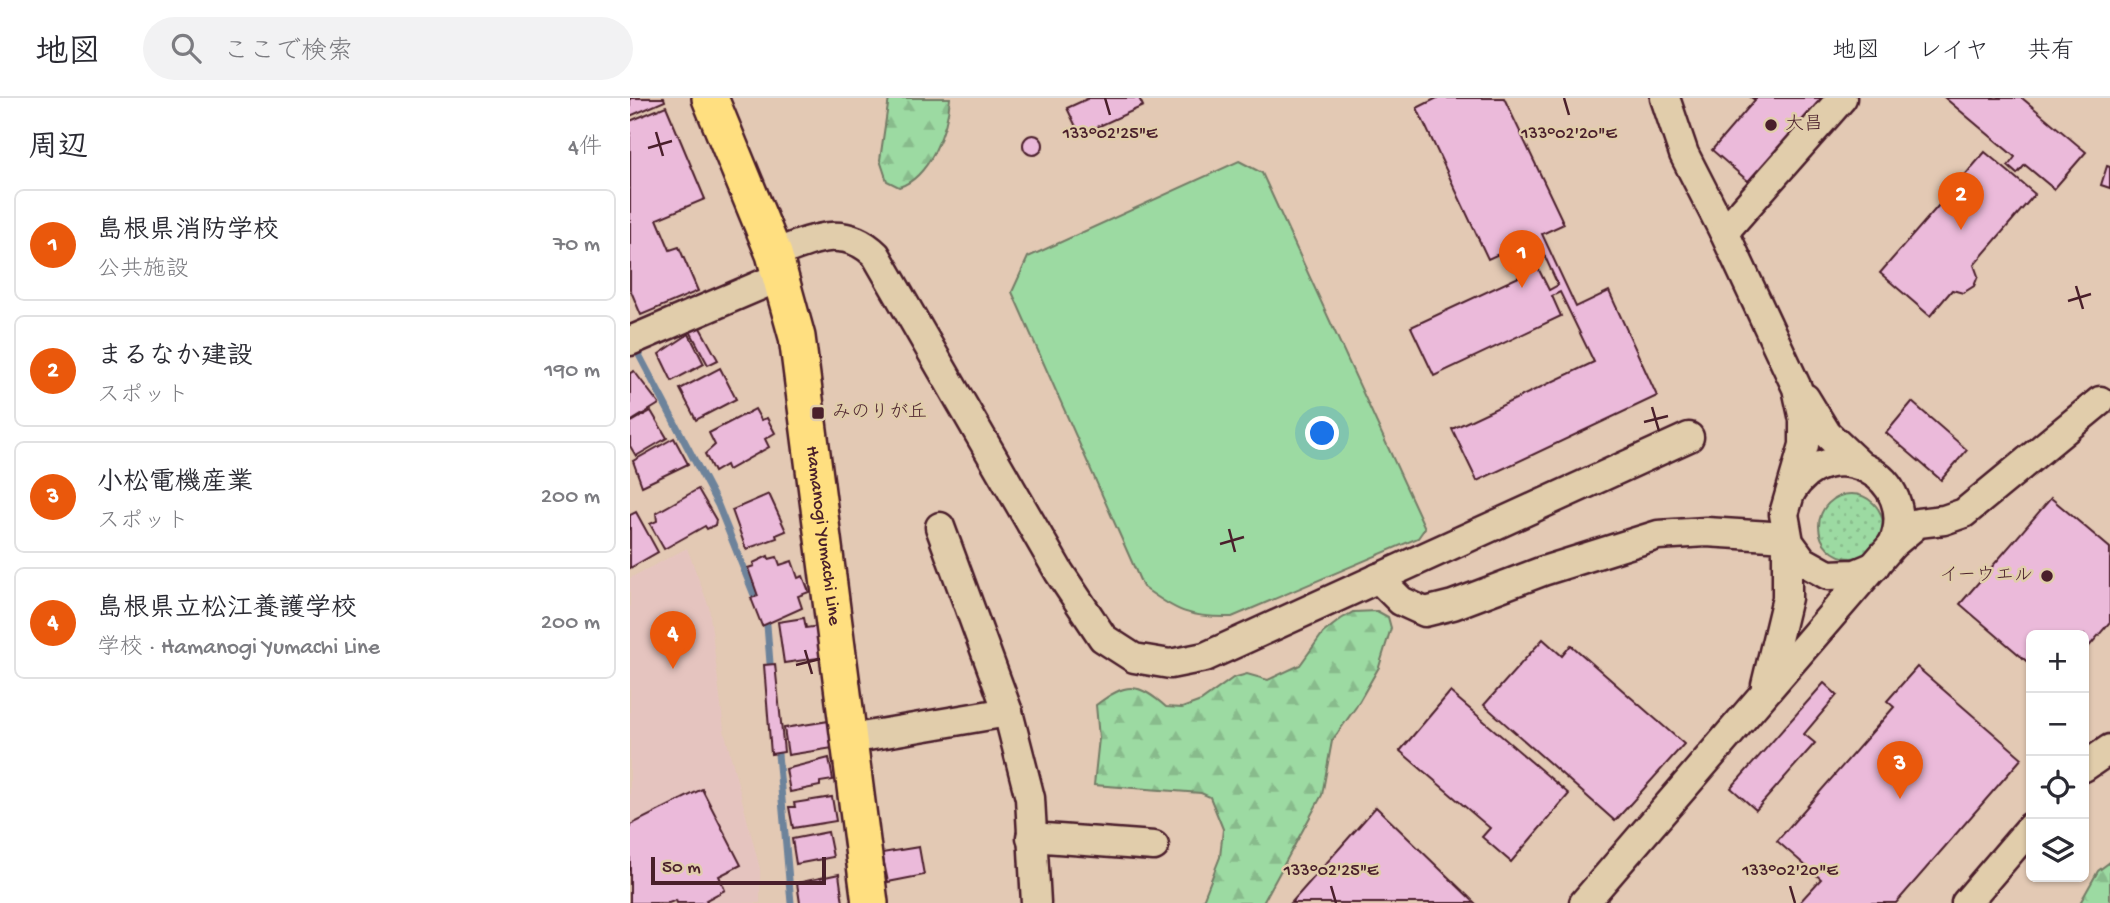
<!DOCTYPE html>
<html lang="ja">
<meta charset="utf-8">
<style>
:root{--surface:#fff;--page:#f2f2f3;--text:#2b2b33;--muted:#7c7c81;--line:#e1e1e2;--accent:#ea580c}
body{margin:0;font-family:"Gochi Hand","Klee One",sans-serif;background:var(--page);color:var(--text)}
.controls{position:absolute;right:21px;bottom:21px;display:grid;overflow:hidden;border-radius:10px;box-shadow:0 2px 5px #0004}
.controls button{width:63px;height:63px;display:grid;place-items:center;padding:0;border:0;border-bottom:2px solid var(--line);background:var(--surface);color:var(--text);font:35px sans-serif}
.scale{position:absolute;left:21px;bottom:18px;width:175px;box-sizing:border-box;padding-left:7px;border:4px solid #4a1f2b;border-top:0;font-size:19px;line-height:24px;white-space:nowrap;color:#4a1f2b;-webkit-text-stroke:5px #e1cdab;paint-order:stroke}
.you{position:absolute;left:693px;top:336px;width:24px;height:24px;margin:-18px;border:5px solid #fff;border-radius:50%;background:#1a73e8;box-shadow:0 0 0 10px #1a73e833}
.badge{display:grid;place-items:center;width:46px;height:46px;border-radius:50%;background:var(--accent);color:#fff;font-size:23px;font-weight:700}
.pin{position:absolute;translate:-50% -58px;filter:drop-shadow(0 2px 4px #0008)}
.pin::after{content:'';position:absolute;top:37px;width:24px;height:21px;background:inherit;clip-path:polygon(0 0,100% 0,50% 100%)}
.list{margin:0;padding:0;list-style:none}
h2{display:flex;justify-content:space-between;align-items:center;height:91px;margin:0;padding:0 28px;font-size:30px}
h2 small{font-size:23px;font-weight:400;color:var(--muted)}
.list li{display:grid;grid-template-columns:46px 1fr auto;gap:21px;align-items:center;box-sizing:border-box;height:112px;margin:0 14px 14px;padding:0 14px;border:2px solid var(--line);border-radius:10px}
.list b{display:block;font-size:26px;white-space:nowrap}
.list p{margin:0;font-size:23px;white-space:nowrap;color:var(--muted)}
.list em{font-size:23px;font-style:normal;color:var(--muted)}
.icon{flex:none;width:38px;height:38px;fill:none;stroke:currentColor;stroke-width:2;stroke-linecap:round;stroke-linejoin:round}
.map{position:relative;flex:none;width:1480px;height:805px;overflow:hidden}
header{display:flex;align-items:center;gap:42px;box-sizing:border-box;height:98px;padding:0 35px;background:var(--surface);border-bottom:2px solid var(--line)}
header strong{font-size:33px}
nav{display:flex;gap:38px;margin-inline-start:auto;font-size:24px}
.search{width:490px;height:63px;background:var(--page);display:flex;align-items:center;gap:18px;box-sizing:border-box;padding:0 24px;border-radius:38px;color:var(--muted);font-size:26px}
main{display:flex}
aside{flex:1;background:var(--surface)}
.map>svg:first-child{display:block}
.built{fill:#e5c4bf}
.grass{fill:url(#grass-dots);stroke:#737c66;stroke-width:2}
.forest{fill:url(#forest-firs);stroke:#737c66;stroke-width:2}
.park{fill:#9cdaa2;stroke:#737c66;stroke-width:2}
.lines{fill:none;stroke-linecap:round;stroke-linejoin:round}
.stream{stroke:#6d839b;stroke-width:7}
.building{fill:#ebbada;stroke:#4a1f2b;stroke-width:2}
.minor-casing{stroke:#4a1f2b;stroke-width:33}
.major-casing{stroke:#4a1f2b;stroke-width:40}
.minor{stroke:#e1cdab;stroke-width:28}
.major{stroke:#ffdf80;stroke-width:35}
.ticks{fill:none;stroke:#4a1f2b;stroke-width:2.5}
.poi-dot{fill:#4a1f2b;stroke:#e1cdab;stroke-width:2.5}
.labels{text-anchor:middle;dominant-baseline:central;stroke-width:5;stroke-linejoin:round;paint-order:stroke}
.poi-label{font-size:19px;fill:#4a1f2b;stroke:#e1cdab;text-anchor:start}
.street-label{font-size:19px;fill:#4a1f2b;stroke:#e1cdab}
.ticks-label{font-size:18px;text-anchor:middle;fill:#4a1f2b;stroke:#e1cdab;stroke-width:5;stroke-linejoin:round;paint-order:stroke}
</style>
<header>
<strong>地図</strong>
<div class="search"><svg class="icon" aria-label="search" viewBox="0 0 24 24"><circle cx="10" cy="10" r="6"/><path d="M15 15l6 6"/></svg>ここで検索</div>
<nav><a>地図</a><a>レイヤ</a><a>共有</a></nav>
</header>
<main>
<aside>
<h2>周辺<small>4件</small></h2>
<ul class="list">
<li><span class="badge">1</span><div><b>島根県消防学校</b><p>公共施設</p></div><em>70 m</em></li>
<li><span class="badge">2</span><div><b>まるなか建設</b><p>スポット</p></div><em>190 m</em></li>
<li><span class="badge">3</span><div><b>小松電機産業</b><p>スポット</p></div><em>200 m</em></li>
<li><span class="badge">4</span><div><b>島根県立松江養護学校</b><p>学校 · Hamanogi Yumachi Line</p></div><em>200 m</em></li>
</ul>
</aside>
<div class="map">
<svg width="1480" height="805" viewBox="0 0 1480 805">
<defs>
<pattern id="grass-dots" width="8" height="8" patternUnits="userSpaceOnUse" patternTransform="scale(1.75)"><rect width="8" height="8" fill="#9cdaa2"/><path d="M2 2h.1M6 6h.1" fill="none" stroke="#88bb8c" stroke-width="1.8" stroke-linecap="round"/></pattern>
<pattern id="forest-firs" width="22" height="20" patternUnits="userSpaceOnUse" patternTransform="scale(1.75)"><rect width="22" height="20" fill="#9cdaa2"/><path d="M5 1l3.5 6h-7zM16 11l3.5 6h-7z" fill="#88bb8c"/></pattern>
</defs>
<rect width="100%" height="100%" fill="#e3c9b4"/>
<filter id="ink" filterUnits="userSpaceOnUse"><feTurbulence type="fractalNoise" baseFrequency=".0143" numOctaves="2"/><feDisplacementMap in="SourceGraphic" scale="14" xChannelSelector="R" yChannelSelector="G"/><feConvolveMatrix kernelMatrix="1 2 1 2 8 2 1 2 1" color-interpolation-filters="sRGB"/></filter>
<g filter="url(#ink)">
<path class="built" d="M57,450L79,509L94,632L130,771V805H0V480Z"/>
<circle class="grass" cx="1221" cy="428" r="32"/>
<g class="forest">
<path d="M259,0H320C318,31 299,80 269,89L257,83L250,62Z"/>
<path d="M747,513L758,519L761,530L749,569L726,609L702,643L692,697L633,805H572L590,759L593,731L580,699L571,695L464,687L469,640L466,607C496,584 508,584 536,609L552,610L571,603L603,580L617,576L638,582L670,567L693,535L711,521L723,514Z"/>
<path d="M1480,764V805H1450L1468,773Z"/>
</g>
<path class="park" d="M609,63L632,75L795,430L788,440L602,519C559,520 546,513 513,489L382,194L398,159Z"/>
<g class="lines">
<g class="stream">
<path d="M7,253L88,407L124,497"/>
<path d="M137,527L140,565"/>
<path d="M148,656L161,805"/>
</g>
</g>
<g class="building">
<path d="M0,0H34L35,3L0,18Z"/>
<path d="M459,0H509L513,8L450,37L437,10Z"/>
<path d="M807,0H874L934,126L912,136L946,209L979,193L1027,298L847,383L822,331L964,264L930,194L922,198L931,218L804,278L781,229L908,170L919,192L928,187L906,139L858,161L787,10Z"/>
<path d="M1122,0H1202L1125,89L1082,52L1125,2Z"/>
<path d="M1315,0H1392L1456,54L1424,91L1395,67L1387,76L1378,68L1385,59Z"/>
<path d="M36,8L75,101L27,121L40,152L49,149L68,193L11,217L0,191V23Z"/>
<circle cx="403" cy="47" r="10"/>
<path d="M1355,54L1405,96L1344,167L1348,178L1344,188L1333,195L1322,192L1300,218L1250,175Z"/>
<path d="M1477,68L1480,69V90L1471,87Z"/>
<path d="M69,228L88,262L78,267L60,233Z"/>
<path d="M59,236L74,266L42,283L29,256Z"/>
<path d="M90,270L106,301L66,322L50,291Z"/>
<path d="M4,273L29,306L0,324V275Z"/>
<path d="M1282,304L1337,352L1311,382L1256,335Z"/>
<path d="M125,311L131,322L137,320L145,335L135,341L139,349L98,372L96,367L84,374L75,356L85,347L79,335Z"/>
<path d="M21,313L37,340L6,358L0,348V325Z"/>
<path d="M44,340L58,366L12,388L3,363Z"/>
<path d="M68,391L86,422L85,427L77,431L75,428L34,451L20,426L27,423L26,415Z"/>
<path d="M139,396L156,433L146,437L147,440L116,451L102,412Z"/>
<path d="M1421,400L1480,450V524L1456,552L1454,537H1401V567L1330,506Z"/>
<path d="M6,414L28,454L0,470V417Z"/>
<path d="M138,458L139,461L147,459L150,467L162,463L168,480L173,478L179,494L168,498L172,510L132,528L121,500L128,498L118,470L124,468L123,465Z"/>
<path d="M174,520L176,530L190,528L195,559L154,565L148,524Z"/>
<path d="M913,541L932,558L941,547L1054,646L985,723L854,607Z"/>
<path d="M145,566L154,654L141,656L134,567Z"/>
<path d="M1287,569L1392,660L1266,805H1169L1191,781L1147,743L1264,609L1257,603Z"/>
<path d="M1194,585L1207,597L1174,636L1185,645L1126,712L1101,690Z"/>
<path d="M820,594L939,696L881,764L852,739L860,730L770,653Z"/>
<path d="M199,623L203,650L158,657L154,630Z"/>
<path d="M199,660L203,682L190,684V688L160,694L156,671Z"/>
<path d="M72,691L111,767L89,778L95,792L76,802L78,805H47L46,802L39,805H0V727Z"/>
<path d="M202,699L206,723L163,730L159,709H165L164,705Z"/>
<path d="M746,709L845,805H661Z"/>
<path d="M198,734L203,759L166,766L162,741Z"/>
<path d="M289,749L294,777L258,784L252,755Z"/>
<path d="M209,776L213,805H170L167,785Z"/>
</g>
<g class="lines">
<g class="minor-casing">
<g id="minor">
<path d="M1035,0L1054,56L1094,134"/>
<path d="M1212,0L1094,134L1167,290L1174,322V347L1154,416L1159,444L1173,463L1198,477L1226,476L1245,468"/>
<path d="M144,156C181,142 214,125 246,157L429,474L473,540L504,560L540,566L575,559L1059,339"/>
<path d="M0,243L152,178"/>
<path d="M1175,300L1197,336L1230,367"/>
<path d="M1161,394C1198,331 1292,378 1263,446"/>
<path d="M310,429L378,614L400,700L406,805"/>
<path d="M748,480L771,503L795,514L823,507L913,473L1028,437L1076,434L1157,439V500L1136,587"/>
<path d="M220,641L378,614"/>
<path d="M1454,669L1480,651"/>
<path d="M401,739L524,748"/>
<path d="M954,805L1263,446L1288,425L1314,422L1334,415L1470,303"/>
<path d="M1336,805L1401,729"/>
</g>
</g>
<g class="major-casing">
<g id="major">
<path id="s1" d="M80,0L144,156L167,239L240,805"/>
</g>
</g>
<use href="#minor" class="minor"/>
<use href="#major" class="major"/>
</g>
</g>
<path class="ticks" d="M475,0L480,17M934,0L939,17M26,34L33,58M18,50L42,43M1446,188L1453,211M1438,203L1461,196M1022,309L1029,333M1014,324L1038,318M599,431L605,454M590,446L614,439M175,552L182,576M166,567L190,561M701,788L706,805M1160,788L1165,805"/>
<g class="poi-dot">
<circle cx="1141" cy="27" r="7"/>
<rect x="181" y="308" width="14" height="14" rx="3.5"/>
<circle cx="1417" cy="478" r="7"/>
</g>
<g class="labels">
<g class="poi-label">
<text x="1155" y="27">大昌</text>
<text x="202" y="315">みのりが丘</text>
<text x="1403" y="478" text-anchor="end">イーウエル</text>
</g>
<g class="street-label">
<text stroke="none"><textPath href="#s1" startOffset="455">Hamanogi Yumachi Line</textPath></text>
</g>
</g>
<g class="ticks-label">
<text x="480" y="40">133°02'25"E</text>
<text x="939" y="40">133°02'20"E</text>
<text x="701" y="777">133°02'25"E</text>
<text x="1160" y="777">133°02'20"E</text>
</g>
</svg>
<div class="controls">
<button>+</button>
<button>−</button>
<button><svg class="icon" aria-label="locate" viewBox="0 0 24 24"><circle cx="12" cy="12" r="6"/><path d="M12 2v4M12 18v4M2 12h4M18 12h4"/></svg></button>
<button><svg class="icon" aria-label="layers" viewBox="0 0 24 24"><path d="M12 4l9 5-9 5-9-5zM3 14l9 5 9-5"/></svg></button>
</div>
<div class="scale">50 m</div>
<div class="you"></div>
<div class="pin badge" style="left:892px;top:190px">1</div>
<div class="pin badge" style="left:1331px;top:132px">2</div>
<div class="pin badge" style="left:1270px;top:701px">3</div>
<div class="pin badge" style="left:43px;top:571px">4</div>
</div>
</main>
